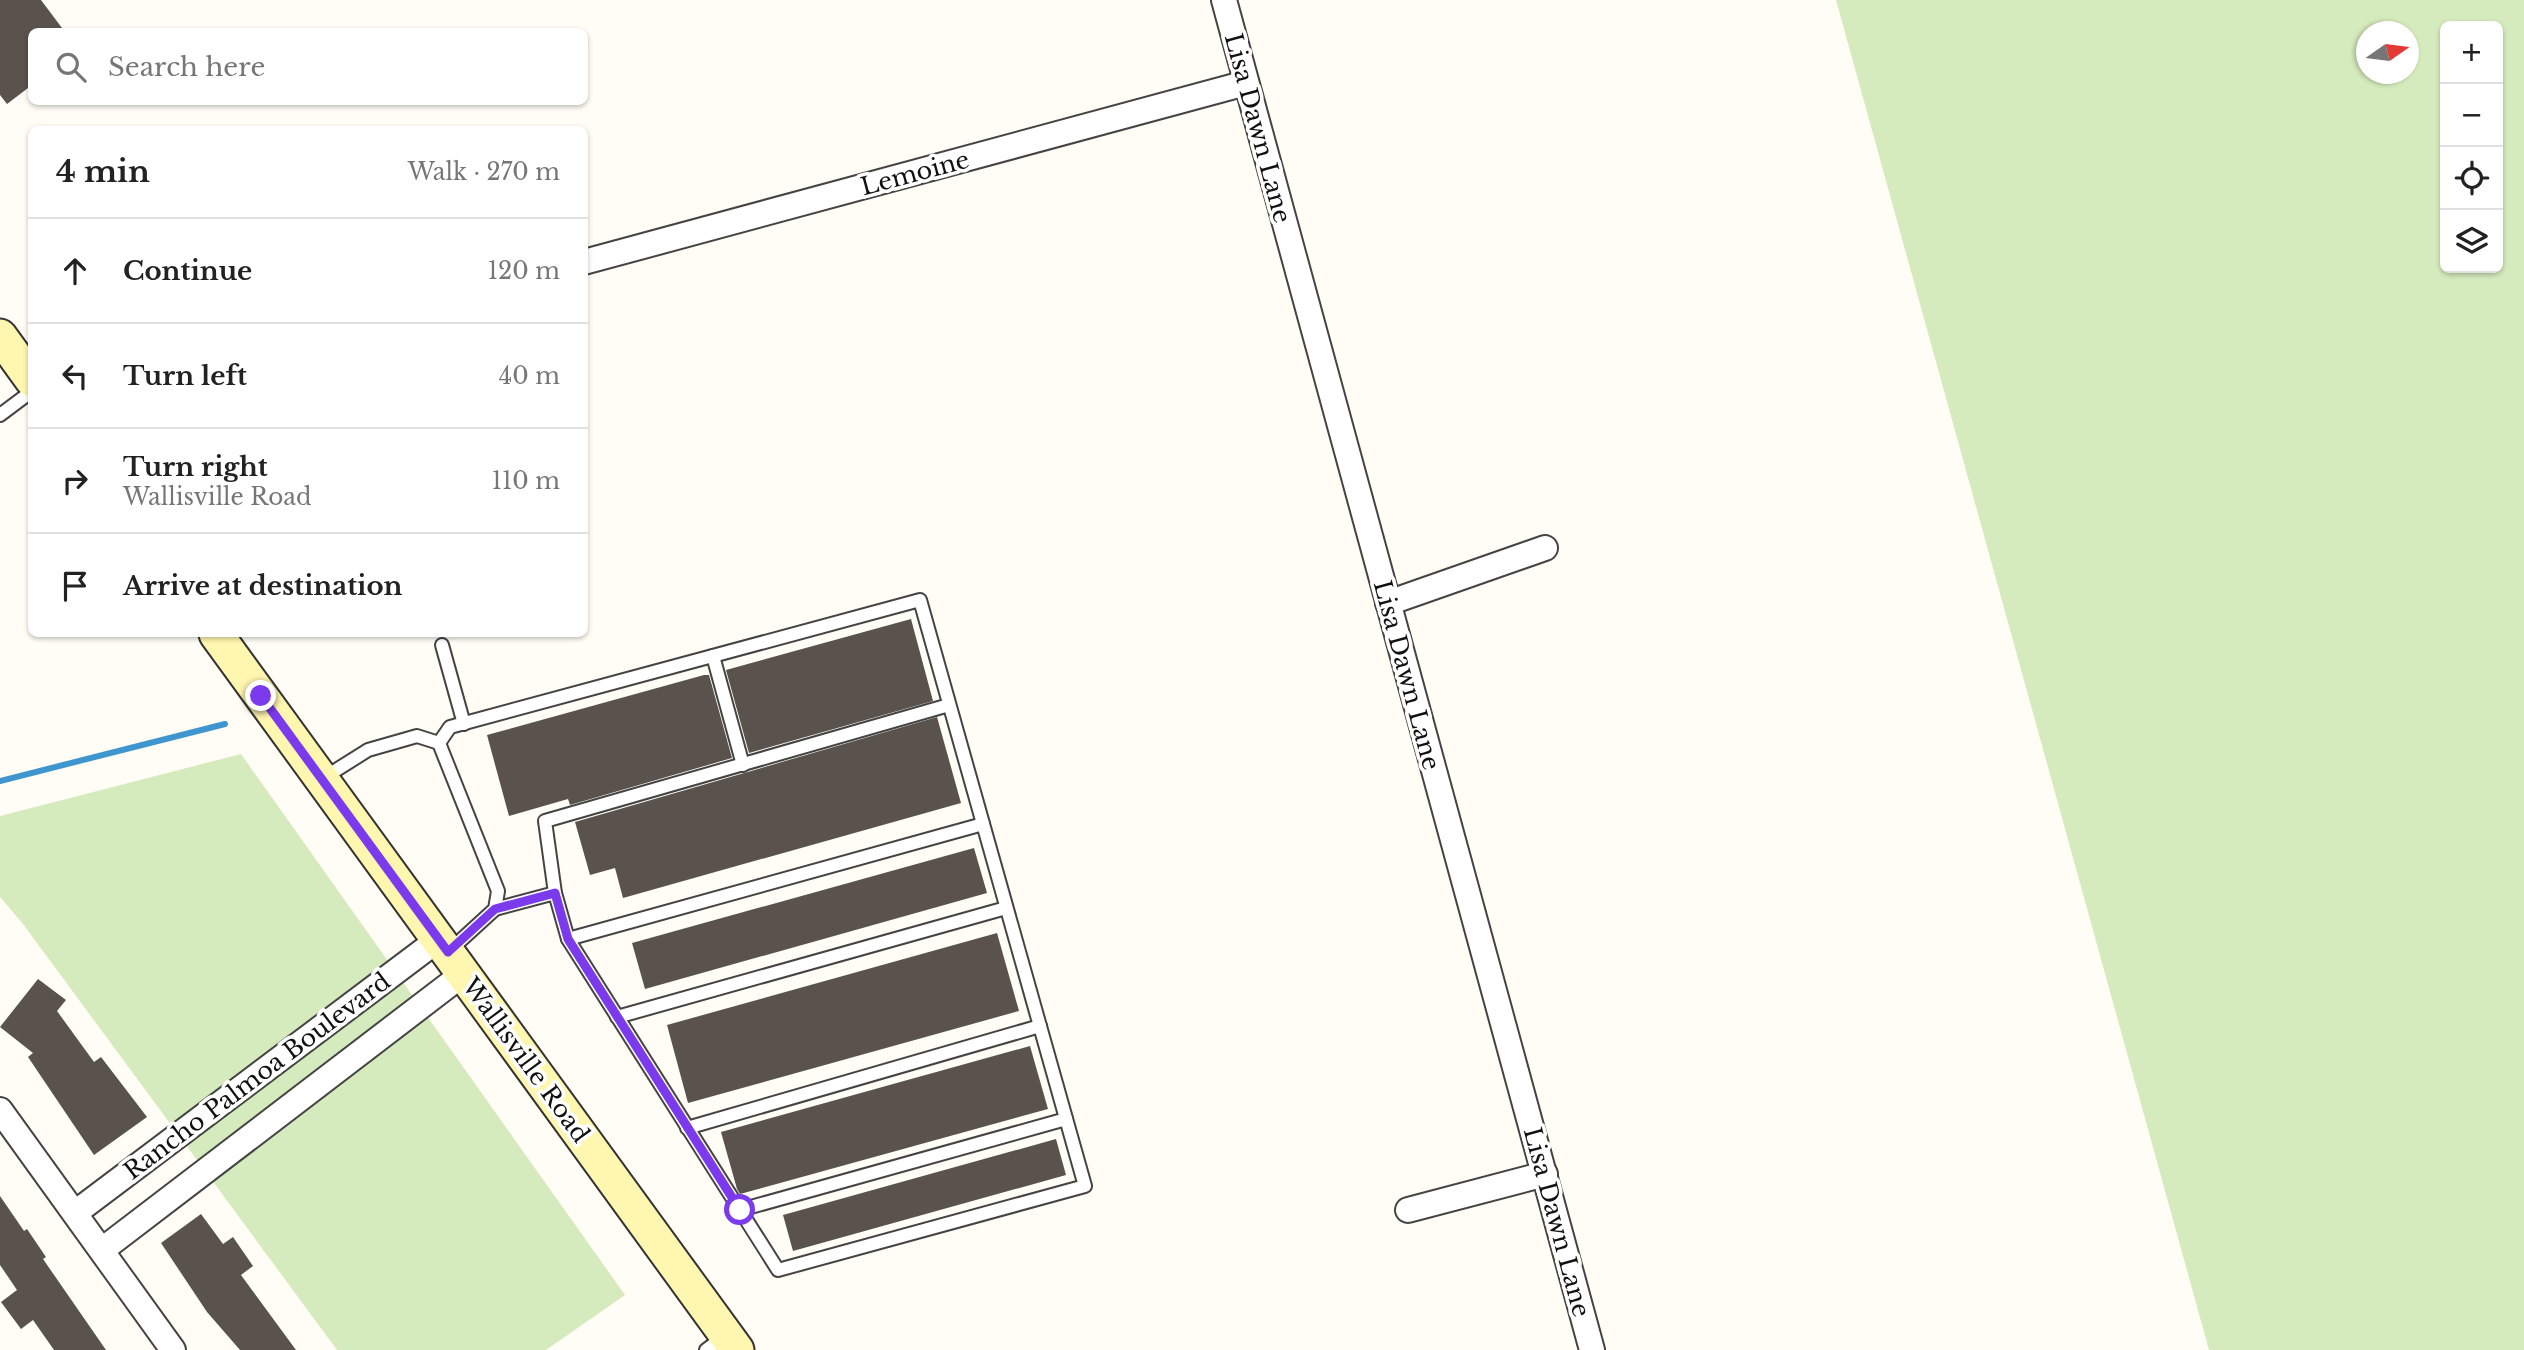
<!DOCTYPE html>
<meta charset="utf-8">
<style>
:root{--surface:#fff;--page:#f2f2f2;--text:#222;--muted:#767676;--line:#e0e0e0}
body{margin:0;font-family:"Libre Baskerville",serif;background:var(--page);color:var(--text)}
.controls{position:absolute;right:21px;top:21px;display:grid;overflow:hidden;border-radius:10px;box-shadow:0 2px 5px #0004}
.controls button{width:63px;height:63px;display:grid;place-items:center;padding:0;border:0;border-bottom:2px solid var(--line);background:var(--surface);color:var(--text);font:35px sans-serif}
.compass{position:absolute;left:2356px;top:21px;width:63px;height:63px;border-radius:50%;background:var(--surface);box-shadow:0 2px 5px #0004;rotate:76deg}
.stop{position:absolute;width:21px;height:21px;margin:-16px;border:5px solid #7c3aed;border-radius:50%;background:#fff}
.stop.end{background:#7c3aed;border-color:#fff;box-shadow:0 2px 7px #0008}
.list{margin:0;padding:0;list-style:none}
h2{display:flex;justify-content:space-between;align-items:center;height:91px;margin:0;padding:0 28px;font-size:30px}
h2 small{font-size:23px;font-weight:400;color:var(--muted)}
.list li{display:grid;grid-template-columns:46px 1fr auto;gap:21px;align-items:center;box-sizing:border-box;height:105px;padding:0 28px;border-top:2px solid var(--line)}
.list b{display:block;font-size:26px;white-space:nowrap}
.list p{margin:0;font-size:23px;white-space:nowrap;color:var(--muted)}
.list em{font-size:23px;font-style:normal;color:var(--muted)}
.icon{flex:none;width:38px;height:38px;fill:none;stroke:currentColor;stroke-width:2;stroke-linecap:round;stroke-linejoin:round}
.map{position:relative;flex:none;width:2524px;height:1350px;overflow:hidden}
.search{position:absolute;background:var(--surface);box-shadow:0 2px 5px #0004;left:28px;top:28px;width:560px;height:77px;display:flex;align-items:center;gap:18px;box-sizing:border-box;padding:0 24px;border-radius:10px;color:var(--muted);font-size:26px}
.panel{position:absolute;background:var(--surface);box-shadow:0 2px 5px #0004;left:28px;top:126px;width:560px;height:511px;border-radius:10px}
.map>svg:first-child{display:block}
.green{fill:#d5ebbd;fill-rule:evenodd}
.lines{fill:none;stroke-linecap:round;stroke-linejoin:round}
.stream{stroke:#3f96cf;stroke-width:6}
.building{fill:#5a524d}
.service-casing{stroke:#444;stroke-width:16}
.minor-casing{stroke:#444;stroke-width:28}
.secondary-casing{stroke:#333;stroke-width:37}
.service{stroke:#fff;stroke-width:12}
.minor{stroke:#fff;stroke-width:24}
.secondary{stroke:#fff6b0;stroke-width:33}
.route{stroke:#7c3aed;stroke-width:9}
.labels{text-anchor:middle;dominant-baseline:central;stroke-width:7;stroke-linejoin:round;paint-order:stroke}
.street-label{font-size:24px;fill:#111;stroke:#fff}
</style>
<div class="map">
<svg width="2524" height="1350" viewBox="0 0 2524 1350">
<rect width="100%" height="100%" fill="#fffdf5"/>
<g class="green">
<path d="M1836,0H2524V1350H2209ZM2445,26H2498V268H2445ZM2366,32H2408V74H2366Z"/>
<path d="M241,754L625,1295L546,1350H337L23,924L0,897V816Z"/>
</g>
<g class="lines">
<path class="stream" d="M0,781L225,724"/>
</g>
<g class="building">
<path d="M0,0H41L65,32H32V85L7,104L0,95Z"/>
<path d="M911,619L933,701L749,753L726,670Z"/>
<path d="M704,675H709L732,758L570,805L568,799L509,816L487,735Z"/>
<path d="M937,717L961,803L623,898L615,868L590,875L575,822Z"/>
<path d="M974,848L987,893L645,989L632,943Z"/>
<path d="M997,933L1019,1011L688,1103L667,1025Z"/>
<path d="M38,979L66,1000L57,1011L94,1062L101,1057L147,1117L94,1155L28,1057L33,1053L0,1027Z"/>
<path d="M1030,1046L1048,1109L740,1194L737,1189L721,1132Z"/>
<path d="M1056,1139L1066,1175L793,1251L783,1215Z"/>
<path d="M0,1196L24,1231L27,1229L46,1257L43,1259L106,1350H54L33,1320L21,1329L1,1302L17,1290L0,1265Z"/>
<path d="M201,1214L223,1244L233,1237L253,1266L241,1275L296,1350H240L207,1312L161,1243Z"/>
</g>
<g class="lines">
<g class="service-casing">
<g id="service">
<path d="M0,415L32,391"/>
<path d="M442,645L464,724"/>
<path d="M713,656L743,765"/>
<path d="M439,743L450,727L920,600L1085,1186L778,1270L568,939L555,893L495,909"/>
<path d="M322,779L368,750L417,736L439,743L498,891L495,909L448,952"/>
<path d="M555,893L545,821L949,705"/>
<path d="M568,939L983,824"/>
<path d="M617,1017L1006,908"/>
<path d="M687,1128L1040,1026"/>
<path d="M740,1210L1066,1119"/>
<path d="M706,1350L726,1335"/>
</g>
</g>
<g class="minor-casing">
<g id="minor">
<path d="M1224,0L1592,1350"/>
<path d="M584,262L1246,83"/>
<path d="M1388,603L1545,548"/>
<path d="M0,1110L173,1350"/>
<path d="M1408,1210L1545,1174"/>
<path d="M75,1213L439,939"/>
<path d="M102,1250L463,974"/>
</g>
</g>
<g class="secondary-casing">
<g id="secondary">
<path d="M0,336L32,380"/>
<path d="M216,634L737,1350"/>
</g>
</g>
<use href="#service" class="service"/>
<use href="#minor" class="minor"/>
<use href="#secondary" class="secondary"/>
</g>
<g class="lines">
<path class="route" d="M261,696L448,952L495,909L555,893L568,939L740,1210"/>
</g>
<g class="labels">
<g class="street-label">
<text transform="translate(1258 128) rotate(75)">Lisa Dawn Lane</text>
<text transform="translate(915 173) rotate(-15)">Lemoine</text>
<text transform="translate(1407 675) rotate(75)">Lisa Dawn Lane</text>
<text transform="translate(526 1060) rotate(54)">Wallisville Road</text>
<text transform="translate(257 1076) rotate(-37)">Rancho Palmoa Boulevard</text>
<text transform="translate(1557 1222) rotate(75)">Lisa Dawn Lane</text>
</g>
</g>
</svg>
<div class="controls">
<button>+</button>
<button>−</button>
<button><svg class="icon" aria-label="locate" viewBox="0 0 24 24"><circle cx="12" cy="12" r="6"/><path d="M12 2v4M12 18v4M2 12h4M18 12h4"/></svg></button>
<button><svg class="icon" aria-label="layers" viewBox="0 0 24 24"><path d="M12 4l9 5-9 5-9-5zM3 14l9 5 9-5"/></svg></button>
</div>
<svg class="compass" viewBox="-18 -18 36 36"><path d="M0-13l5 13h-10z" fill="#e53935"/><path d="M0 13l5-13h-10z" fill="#767676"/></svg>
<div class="stop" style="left:740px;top:1210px"></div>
<div class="stop end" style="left:261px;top:696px"></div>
<div class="search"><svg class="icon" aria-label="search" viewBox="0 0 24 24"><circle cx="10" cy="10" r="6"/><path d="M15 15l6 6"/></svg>Search here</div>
<section class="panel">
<h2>4 min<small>Walk · 270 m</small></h2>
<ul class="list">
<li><svg class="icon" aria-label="ahead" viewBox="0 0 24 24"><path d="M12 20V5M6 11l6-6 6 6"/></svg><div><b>Continue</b></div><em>120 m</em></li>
<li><svg class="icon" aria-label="left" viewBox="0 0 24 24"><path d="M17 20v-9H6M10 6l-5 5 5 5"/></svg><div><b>Turn left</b></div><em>40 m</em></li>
<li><svg class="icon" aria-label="right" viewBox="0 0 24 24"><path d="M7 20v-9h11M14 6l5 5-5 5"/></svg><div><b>Turn right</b><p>Wallisville Road</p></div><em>110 m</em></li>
<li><svg class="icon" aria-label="arrive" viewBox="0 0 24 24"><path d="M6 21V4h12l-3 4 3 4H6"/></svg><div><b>Arrive at destination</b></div></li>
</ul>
</section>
</div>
